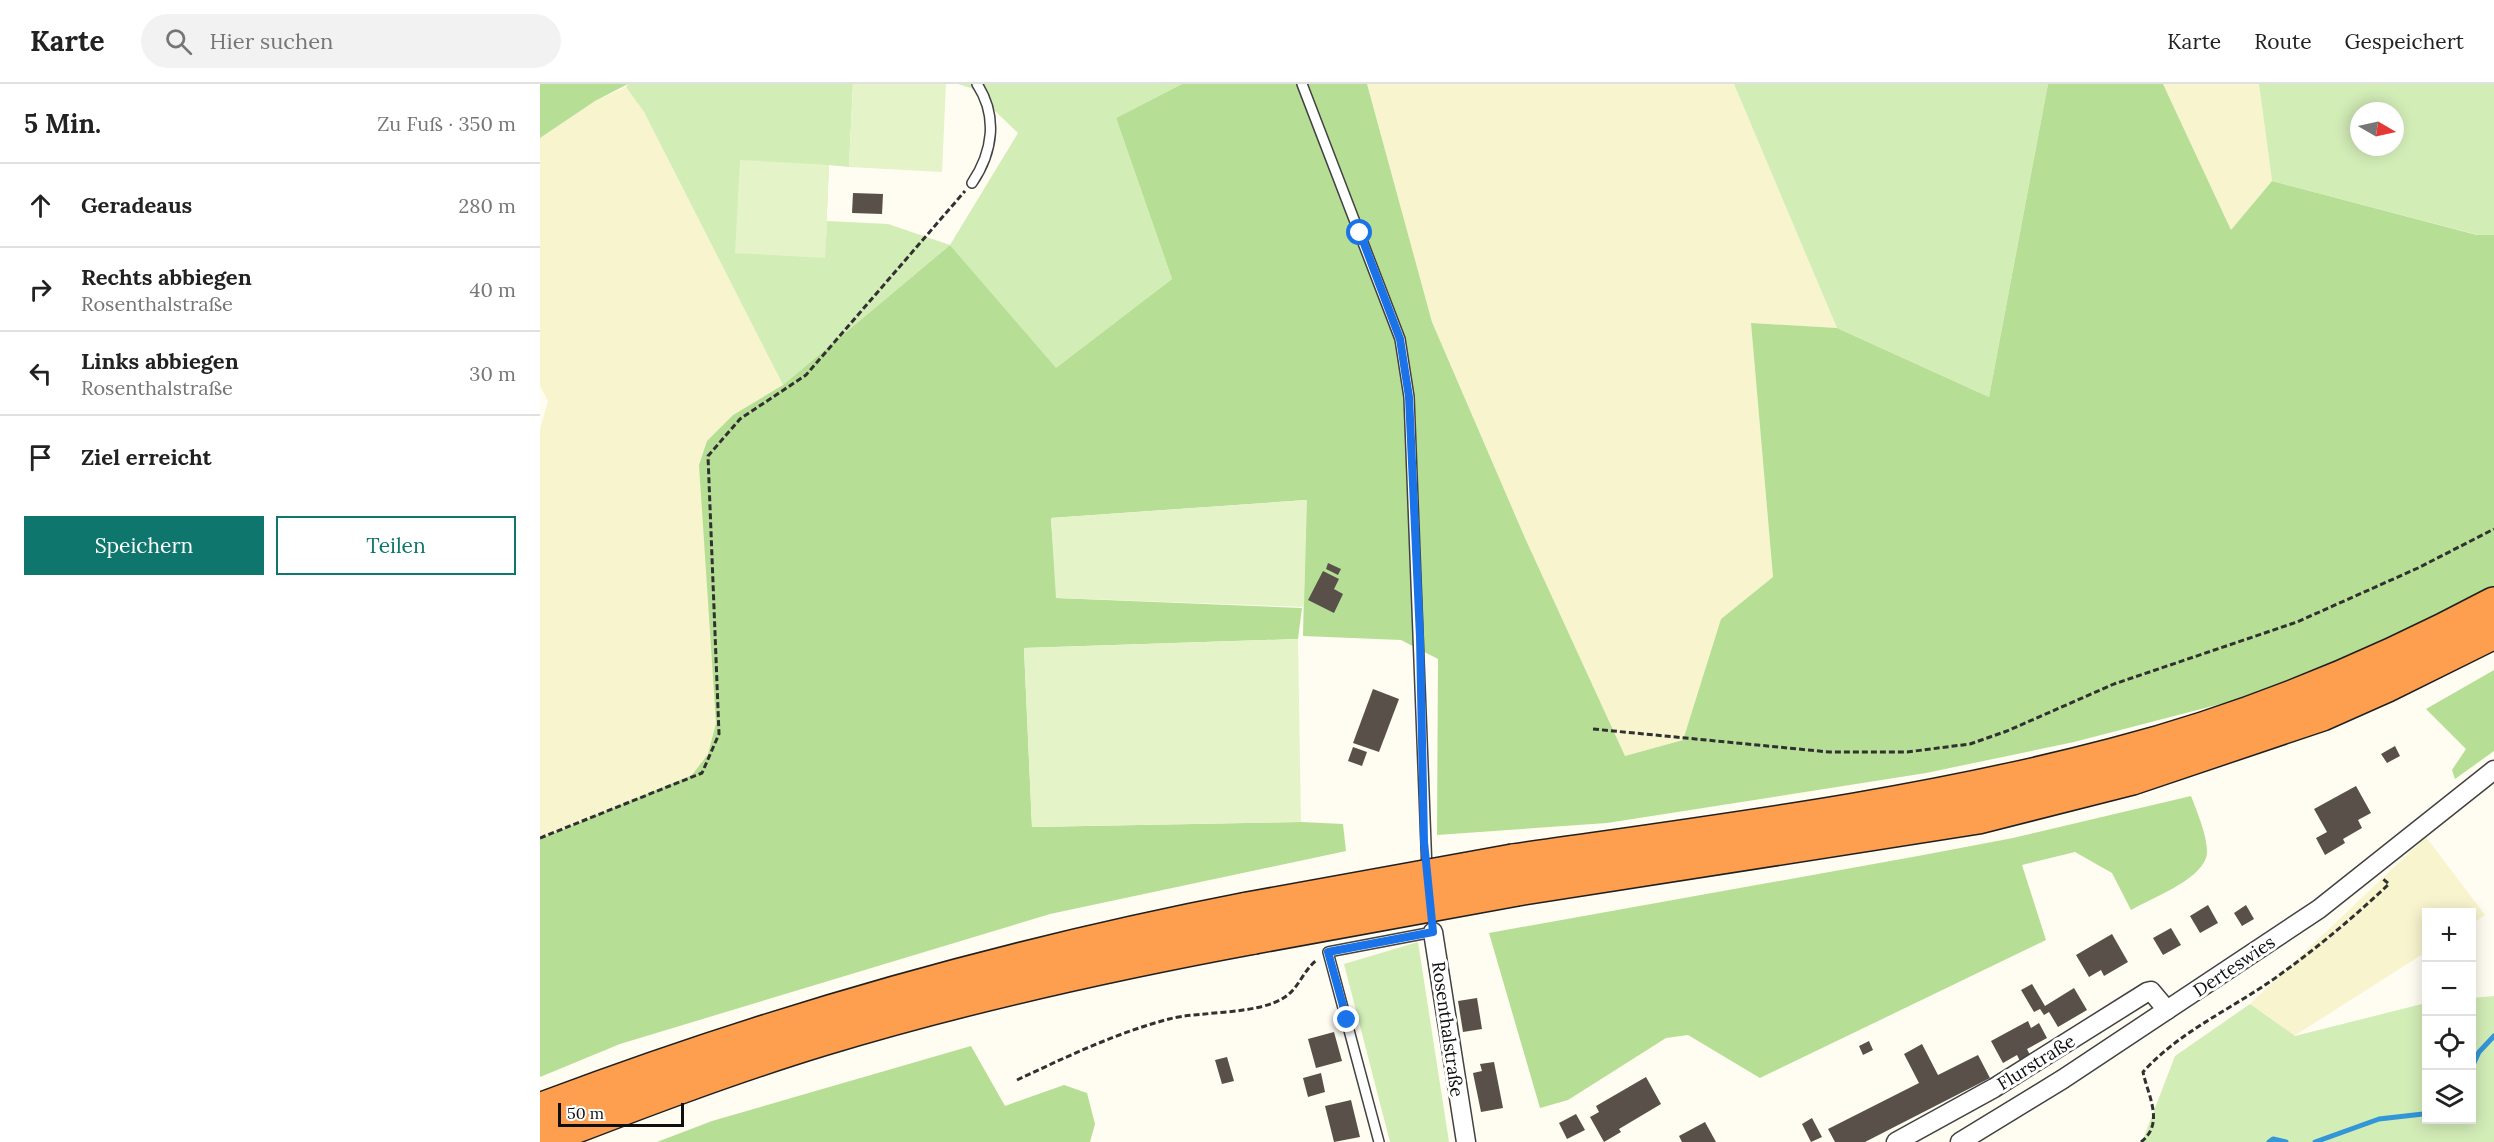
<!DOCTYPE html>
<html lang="de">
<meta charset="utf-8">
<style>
:root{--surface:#fff;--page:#f2f2f2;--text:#222;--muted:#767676;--line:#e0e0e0;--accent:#0f766e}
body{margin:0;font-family:Lora,serif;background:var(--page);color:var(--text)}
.controls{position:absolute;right:18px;bottom:18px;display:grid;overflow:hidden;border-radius:0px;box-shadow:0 3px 15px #0003}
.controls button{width:54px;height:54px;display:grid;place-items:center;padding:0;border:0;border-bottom:2px solid var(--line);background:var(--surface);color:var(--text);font:30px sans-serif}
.compass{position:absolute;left:1810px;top:18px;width:54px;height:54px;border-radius:50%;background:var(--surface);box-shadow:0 3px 15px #0003;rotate:99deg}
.scale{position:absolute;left:18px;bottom:15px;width:126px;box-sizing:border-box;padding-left:6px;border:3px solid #0f0f0f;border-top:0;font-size:16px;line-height:21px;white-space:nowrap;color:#0f0f0f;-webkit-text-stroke:4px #fff;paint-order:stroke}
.stop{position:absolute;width:18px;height:18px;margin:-14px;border:4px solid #1a73e8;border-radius:50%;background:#fff}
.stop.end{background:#1a73e8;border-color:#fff;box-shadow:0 2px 6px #0008}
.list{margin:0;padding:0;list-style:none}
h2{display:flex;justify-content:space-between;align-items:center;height:78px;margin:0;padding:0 24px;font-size:26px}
h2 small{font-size:20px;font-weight:400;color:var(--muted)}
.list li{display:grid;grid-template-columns:39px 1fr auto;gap:18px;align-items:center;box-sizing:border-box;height:84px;padding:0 24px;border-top:2px solid var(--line)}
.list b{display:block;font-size:22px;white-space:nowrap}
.list p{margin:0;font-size:20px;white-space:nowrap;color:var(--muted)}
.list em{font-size:20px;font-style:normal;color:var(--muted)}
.actions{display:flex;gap:12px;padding:18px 24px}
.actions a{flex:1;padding:14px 0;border:2px solid var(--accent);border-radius:0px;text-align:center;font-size:21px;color:var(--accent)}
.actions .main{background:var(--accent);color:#fff}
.icon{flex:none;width:33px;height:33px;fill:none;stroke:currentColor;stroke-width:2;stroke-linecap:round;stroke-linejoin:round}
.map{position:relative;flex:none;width:1954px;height:1058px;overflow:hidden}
header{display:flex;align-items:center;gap:36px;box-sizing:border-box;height:84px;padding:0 30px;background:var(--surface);border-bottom:2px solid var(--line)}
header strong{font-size:28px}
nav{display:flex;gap:33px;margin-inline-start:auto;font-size:21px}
.search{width:420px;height:54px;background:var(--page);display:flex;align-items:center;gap:15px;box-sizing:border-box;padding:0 21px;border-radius:33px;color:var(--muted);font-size:22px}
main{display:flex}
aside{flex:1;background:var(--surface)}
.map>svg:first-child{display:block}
.farmland{fill:#f8f4ce}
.green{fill:#d3edb7;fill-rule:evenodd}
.forest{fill:#b6df95}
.pitch{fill:#e5f3c9}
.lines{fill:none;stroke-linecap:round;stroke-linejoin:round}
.stream{stroke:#3396d7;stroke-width:5}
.building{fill:#59504a}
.lane-casing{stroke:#424242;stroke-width:12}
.street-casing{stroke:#424242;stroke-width:21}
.highway-casing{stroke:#202020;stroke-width:36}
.path{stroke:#313131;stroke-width:3;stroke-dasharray:6 3;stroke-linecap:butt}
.lane{stroke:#fff;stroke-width:9}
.street{stroke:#fff;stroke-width:18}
.highway{stroke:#fe9f4f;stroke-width:33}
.highway-bridge-casing{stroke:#202020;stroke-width:36;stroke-linecap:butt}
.highway-bridge{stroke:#fe9f4f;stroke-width:33}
.route{stroke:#1a73e8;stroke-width:8}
.labels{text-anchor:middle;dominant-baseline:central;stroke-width:6;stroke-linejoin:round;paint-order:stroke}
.street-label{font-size:18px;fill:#0f0f0f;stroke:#fff}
</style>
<header>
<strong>Karte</strong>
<div class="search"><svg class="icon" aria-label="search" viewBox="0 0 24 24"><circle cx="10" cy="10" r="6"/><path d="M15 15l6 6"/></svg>Hier suchen</div>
<nav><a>Karte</a><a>Route</a><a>Gespeichert</a></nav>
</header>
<main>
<aside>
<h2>5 Min.<small>Zu Fuß · 350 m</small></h2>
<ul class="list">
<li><svg class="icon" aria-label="ahead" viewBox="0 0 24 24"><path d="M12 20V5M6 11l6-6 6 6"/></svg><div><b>Geradeaus</b></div><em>280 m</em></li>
<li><svg class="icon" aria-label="right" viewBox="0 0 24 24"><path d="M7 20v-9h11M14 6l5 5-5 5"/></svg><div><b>Rechts abbiegen</b><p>Rosenthalstraße</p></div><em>40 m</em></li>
<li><svg class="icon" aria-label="left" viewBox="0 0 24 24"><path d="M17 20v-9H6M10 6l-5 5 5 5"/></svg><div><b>Links abbiegen</b><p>Rosenthalstraße</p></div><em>30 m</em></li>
<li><svg class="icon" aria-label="arrive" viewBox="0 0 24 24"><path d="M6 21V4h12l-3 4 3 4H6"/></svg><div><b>Ziel erreicht</b></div></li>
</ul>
<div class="actions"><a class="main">Speichern</a><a>Teilen</a></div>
</aside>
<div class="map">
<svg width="1954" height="1058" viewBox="0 0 1954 1058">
<rect width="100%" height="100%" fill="#fffcf1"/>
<g class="farmland">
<path d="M827,0H1194L1297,244L1211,239L1233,493L1181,535L1143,656L1085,672L985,454L892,238Z"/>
<path d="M1623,0H1719L1732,97L1691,146Z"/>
<path d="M86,3L104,28L243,301L193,331L167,357L176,639L168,670L152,691L0,755V345L8,317L0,302V54L55,17Z"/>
<path d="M1886,753L1945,831L1932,840V828H1886V868L1754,952L1710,920Z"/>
</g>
<g class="green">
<path d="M88,0H313L309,83L289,81L285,173L287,137L348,140L410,161L478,49L431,4L418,0H642L576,34L632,195L515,285L410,161L243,301L104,28L86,3Z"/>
<path d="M1194,0H1508L1449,313L1297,244Z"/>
<path d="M1719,0H1954V151H1938L1732,97ZM1819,27H1855V63H1819Z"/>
<path d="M878,858L909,1058H850L804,880Z"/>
<path d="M1954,912V1058H1602L1635,972L1710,920L1755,952L1886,919V1036H1932V914Z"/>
</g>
<g class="forest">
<path d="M0,0H88L55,17L0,54Z"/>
<path d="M642,0H827L892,238L985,454L1085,672L1143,656L1181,535L1233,493L1211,239L1297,244L1449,313L1508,0H1623L1691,146L1732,97L1937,151H1954V502L1839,564L1692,617L1534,658L1386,689L1067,739L897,751L898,575L861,556L763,552L766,416L511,434L517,514L762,524L758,555L484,564L492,743L761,738L803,740L806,767L510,830L80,960L0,993V755L152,691L168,670L176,639L159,381L167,357L193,331L243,301L410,161L516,284L632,195L576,34Z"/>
<path d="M1954,586V667L1915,695L1912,686L1926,665L1886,625Z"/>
<path d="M1651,712C1656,725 1671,760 1666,774C1658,797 1612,814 1591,826L1572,789L1535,768L1482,781L1506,856L1220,994L1148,951L1126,954L1028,1016L1000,1024L949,849L1378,772L1473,754Z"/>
<path d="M431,962L465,1022L524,1001L547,1009L555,1040L550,1058H117L172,1037Z"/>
</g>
<g class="pitch">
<path d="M313,0H406L402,88L309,83Z"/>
<path d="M200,76L289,81L285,174L195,169Z"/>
<path d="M767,416L764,523L516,514L511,434Z"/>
<path d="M758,555L761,738L492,743L484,564Z"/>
</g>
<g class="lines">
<g class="stream">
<path d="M1932,983L1939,968L1954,952"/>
<path d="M1729,1058L1733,1055L1746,1058"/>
<path d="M1775,1058L1839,1035L1883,1030L1886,1027"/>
</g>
</g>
<g class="building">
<path d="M313,109L343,110L342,130L312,129Z"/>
<path d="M788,479L801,485L798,491L786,485Z"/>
<path d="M783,487L799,495L794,505L803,510L794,529L768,516Z"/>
<path d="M833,605L859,615L839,668L813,659Z"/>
<path d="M1855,662L1860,672L1847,679L1841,670Z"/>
<path d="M813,663L827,668L822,682L808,677Z"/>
<path d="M1816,702L1831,729L1818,736L1822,744L1803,755L1805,759L1785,771L1776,754L1787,748L1774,725Z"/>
<path d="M1668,821L1678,839L1660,849L1650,832Z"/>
<path d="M1706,821L1714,835L1702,842L1694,829Z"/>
<path d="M1631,844L1641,861L1623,871L1613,854Z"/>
<path d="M1572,850L1588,878L1564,892L1561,886L1549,893L1536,871Z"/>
<path d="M1492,900L1505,922L1534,904L1547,926L1518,943L1509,928L1504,931L1500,925L1494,928L1481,906Z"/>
<path d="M937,914L942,945L923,948L918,917Z"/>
<path d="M1488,937L1491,944L1499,939L1507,954L1487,965L1490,971L1480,977L1477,971L1463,979L1451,957Z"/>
<path d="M794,948L802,977L776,984L768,955Z"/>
<path d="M1329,957L1333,966L1323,971L1319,962Z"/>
<path d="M1382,960L1398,991L1438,971L1450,994L1325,1058H1295L1288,1045L1379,999L1364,970Z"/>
<path d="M687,973L694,997L682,1000L675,976Z"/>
<path d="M954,978L963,1024L941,1028L933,989L942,987L940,980Z"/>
<path d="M781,989L785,1008L768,1013L763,994Z"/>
<path d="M1106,993L1121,1020L1079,1045L1081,1048L1064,1058L1050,1033L1059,1028L1056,1022Z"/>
<path d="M811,1016L820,1053L794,1058L785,1022Z"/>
<path d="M1036,1030L1045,1046L1027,1055L1019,1039Z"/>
<path d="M1272,1034L1282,1053L1271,1058L1262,1040Z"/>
<path d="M1165,1038L1176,1058H1142L1139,1052Z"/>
</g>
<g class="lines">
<g class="lane-casing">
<g id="lane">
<path d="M762,0L860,255L869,313L887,787"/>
<path d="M432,99C453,68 458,32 437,0"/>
<path d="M839,1058L788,868L893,848V845"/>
</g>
</g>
<g class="street-casing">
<g id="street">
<path d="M893,848L926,1058"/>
<path d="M1356,1058L1454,1004L1607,908L1611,907L1627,926"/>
<path d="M1420,1058L1523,995L1779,825L1954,686"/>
</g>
</g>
<g class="highway-casing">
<g id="highway">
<path d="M973,777C1174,748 1377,723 1574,671C1705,637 1834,584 1954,520"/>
<path d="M977,805L1438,733L1592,694L1782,630L1845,602L1954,548"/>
<path d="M0,1026C230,939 466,872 708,825"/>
<path d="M0,1056C93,1020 187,984 282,955C424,912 568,880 714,853"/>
</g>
</g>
<g class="path">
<path d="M1053,645L1289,668H1367L1430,660L1467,647L1574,600L1757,538L1878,484L1954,445"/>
<path d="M0,754L162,689L179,650L168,372L200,335L266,291L425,107"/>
<path d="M477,996C526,973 576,949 629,935C660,927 719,931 745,913C759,904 764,885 777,876"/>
<path d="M1601,1058C1625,1039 1608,1012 1603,988C1641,946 1694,924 1738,892C1777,864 1814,833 1849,800L1843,795"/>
</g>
<use href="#lane" class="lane"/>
<use href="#street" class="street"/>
<use href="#highway" class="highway"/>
<g class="highway-bridge-casing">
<g id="highway-bridge">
<path d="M708,825L973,777"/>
<path d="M714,853L977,805"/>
</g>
</g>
<use href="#highway-bridge" class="highway-bridge"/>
</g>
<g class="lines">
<path class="route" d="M807,936L788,868L893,848L884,758L880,553L869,313L860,255L820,149"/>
</g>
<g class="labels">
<g class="street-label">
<text transform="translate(1694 882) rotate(-34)">Derteswies</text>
<text transform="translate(908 945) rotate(82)">Rosenthalstraße</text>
<text transform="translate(1496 978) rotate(-32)">Flurstraße</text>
</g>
</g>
</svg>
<div class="controls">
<button>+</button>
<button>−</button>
<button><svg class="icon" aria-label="locate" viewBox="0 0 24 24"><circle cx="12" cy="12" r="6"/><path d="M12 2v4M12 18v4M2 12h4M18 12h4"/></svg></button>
<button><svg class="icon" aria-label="layers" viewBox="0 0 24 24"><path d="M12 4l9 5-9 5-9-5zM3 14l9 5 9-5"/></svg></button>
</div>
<svg class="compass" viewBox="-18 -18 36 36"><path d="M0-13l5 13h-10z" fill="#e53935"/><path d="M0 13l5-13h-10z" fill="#767676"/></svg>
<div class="scale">50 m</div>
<div class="stop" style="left:820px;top:149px"></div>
<div class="stop end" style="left:807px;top:936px"></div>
</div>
</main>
